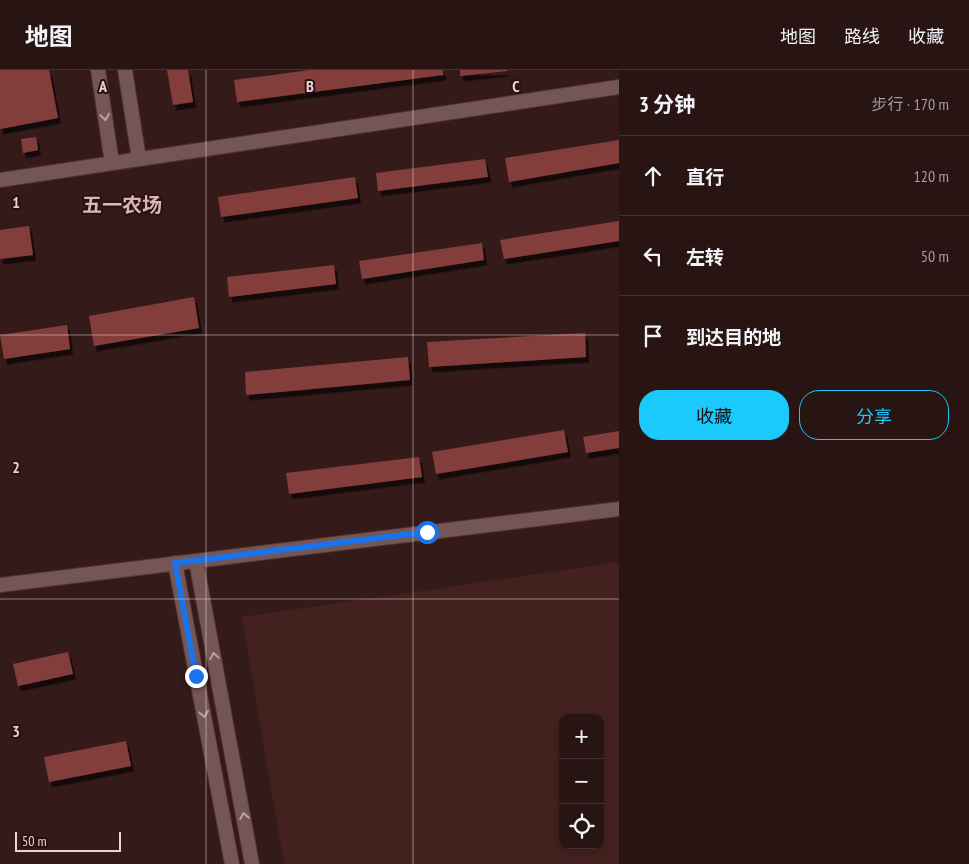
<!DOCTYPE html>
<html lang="zh">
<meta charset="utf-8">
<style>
:root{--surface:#271413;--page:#332121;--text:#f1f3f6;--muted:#a49ea0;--line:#433333;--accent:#1cc9fc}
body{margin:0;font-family:"PT Sans Narrow","Noto Sans SC",sans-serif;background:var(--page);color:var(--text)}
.controls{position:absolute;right:15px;bottom:15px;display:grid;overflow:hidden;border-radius:10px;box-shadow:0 2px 8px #0003}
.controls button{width:45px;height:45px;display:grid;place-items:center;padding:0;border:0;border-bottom:1px solid var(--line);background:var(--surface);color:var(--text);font:25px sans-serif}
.scale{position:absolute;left:15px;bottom:12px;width:106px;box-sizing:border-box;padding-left:5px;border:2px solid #e7d4d3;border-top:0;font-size:14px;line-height:18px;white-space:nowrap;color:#e7d4d3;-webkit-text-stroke:4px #2a1110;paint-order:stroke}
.stop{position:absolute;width:15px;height:15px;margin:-11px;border:4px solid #1a73e8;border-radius:50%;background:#fff}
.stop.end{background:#1a73e8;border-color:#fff;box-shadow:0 1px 5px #0008}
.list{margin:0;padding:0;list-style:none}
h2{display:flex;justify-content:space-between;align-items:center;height:65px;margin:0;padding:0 20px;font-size:21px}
h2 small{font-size:16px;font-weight:400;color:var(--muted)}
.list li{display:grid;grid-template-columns:32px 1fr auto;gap:15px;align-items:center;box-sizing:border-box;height:80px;padding:0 20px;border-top:1px solid var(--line)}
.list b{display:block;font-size:19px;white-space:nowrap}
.list em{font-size:16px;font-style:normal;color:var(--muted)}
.actions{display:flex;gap:10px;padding:15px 20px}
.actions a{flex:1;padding:11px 0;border:1px solid var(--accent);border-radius:20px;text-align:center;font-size:18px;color:var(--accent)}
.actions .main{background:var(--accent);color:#111}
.icon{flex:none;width:28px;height:28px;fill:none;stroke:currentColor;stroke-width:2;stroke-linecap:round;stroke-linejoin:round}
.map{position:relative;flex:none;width:619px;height:794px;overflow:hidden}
header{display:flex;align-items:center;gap:30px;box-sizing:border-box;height:70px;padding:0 25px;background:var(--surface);border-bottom:1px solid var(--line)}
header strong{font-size:24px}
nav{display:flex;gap:28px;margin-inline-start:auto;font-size:18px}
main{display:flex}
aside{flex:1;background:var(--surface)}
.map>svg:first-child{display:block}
.built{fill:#43211f;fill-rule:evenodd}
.building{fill:#833d3b;filter:url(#shadow)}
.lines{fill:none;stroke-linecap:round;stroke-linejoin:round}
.minor-casing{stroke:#4c3636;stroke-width:16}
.tertiary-casing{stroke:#4c3636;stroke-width:16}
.minor{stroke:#765654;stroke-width:14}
.tertiary{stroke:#765654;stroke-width:14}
.oneway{stroke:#baa2a0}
.route{stroke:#1a73e8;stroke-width:6}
.grid{fill:none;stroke:#e7d4d3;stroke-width:1;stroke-opacity:0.55}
.labels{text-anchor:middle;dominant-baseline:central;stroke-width:4;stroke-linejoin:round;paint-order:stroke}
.district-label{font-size:20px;font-weight:bold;fill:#dab6b3;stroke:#2a1110}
.grid-label{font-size:16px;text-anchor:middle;font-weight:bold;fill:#e7d4d3;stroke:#2a1110;stroke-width:4;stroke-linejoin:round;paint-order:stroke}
</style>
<header>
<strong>地图</strong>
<nav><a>地图</a><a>路线</a><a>收藏</a></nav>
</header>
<main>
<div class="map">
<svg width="619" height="794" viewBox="0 0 619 794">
<defs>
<filter id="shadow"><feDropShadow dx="3" dy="5.5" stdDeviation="0" flood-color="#0009"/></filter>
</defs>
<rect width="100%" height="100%" fill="#341a19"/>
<path class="built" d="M619,492V794H284L242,547ZM563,648H600V775H563Z"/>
<g class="building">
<path d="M0,0H49L58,48L0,59Z"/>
<path d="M167,0H188L193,32L173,35Z"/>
<path d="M310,0H443V5L237,32L234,10Z"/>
<path d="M460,0H507V1L460,6Z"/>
<path d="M36,67L38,80L23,83L21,69Z"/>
<path d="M619,70V93L509,112L505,88Z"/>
<path d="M485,89L488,107L378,121L376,103Z"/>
<path d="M355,107L358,128L221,147L218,127Z"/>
<path d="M619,151V171L504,189L500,170Z"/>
<path d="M29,156L33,185L0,189V160Z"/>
<path d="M482,173L484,190L362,209L359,191Z"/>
<path d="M334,195L336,214L229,227L227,207Z"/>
<path d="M194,227L199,258L94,276L89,246Z"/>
<path d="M67,255L70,279L4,289L0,265Z"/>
<path d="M585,263L586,287L429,297L427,272Z"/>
<path d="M408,287L410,310L246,325L245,302Z"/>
<path d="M564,360L568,382L436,404L432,382Z"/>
<path d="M619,361V378L586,383L583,367Z"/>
<path d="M419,387L422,407L289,424L286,403Z"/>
<path d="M68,582L73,604L18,616L13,594Z"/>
<path d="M126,671L131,696L49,712L44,687Z"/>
</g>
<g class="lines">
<g class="minor-casing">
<path id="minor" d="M0,110L619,17"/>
</g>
<g class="tertiary-casing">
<g id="tertiary">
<path d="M98,0L112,93"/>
<path d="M125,0L139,89"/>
<path d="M196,491L252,794"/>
<path d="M175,493L232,794"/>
<path d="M0,515L619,439"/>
</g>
</g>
<use href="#minor" class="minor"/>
<use href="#tertiary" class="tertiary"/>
</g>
<defs><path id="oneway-chevron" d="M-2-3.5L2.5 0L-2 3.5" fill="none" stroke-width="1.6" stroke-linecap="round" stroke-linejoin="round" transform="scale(1.25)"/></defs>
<g class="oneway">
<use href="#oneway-chevron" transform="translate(105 47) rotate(81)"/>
<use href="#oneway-chevron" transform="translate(214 586) rotate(-100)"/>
<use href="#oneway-chevron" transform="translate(204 644) rotate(79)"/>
<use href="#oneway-chevron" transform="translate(244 746) rotate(-100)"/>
</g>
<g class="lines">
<path class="route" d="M196,606L175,493L427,462"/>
</g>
<path class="grid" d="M206,0V794M413,0V794M0,265H619M0,529H619"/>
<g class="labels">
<g class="district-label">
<text x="122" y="135">五一农场</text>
</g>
</g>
<g class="grid-label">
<text x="103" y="22">A</text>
<text x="310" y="22">B</text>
<text x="516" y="22">C</text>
<text x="16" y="138">1</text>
<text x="16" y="403">2</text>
<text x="16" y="667">3</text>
</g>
</svg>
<div class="controls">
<button>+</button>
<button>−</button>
<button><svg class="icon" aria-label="locate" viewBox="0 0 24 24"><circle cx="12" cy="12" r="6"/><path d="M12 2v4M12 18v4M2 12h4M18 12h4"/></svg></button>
</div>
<div class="scale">50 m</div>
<div class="stop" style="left:427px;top:462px"></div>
<div class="stop end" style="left:196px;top:606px"></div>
</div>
<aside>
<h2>3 分钟<small>步行 · 170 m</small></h2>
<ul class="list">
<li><svg class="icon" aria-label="ahead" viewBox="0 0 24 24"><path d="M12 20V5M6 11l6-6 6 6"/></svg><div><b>直行</b></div><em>120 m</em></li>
<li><svg class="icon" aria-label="left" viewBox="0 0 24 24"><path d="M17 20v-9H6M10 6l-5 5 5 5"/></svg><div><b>左转</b></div><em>50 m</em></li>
<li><svg class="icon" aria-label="arrive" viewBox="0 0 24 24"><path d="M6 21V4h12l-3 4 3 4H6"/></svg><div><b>到达目的地</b></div></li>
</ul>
<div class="actions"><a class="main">收藏</a><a>分享</a></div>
</aside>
</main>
